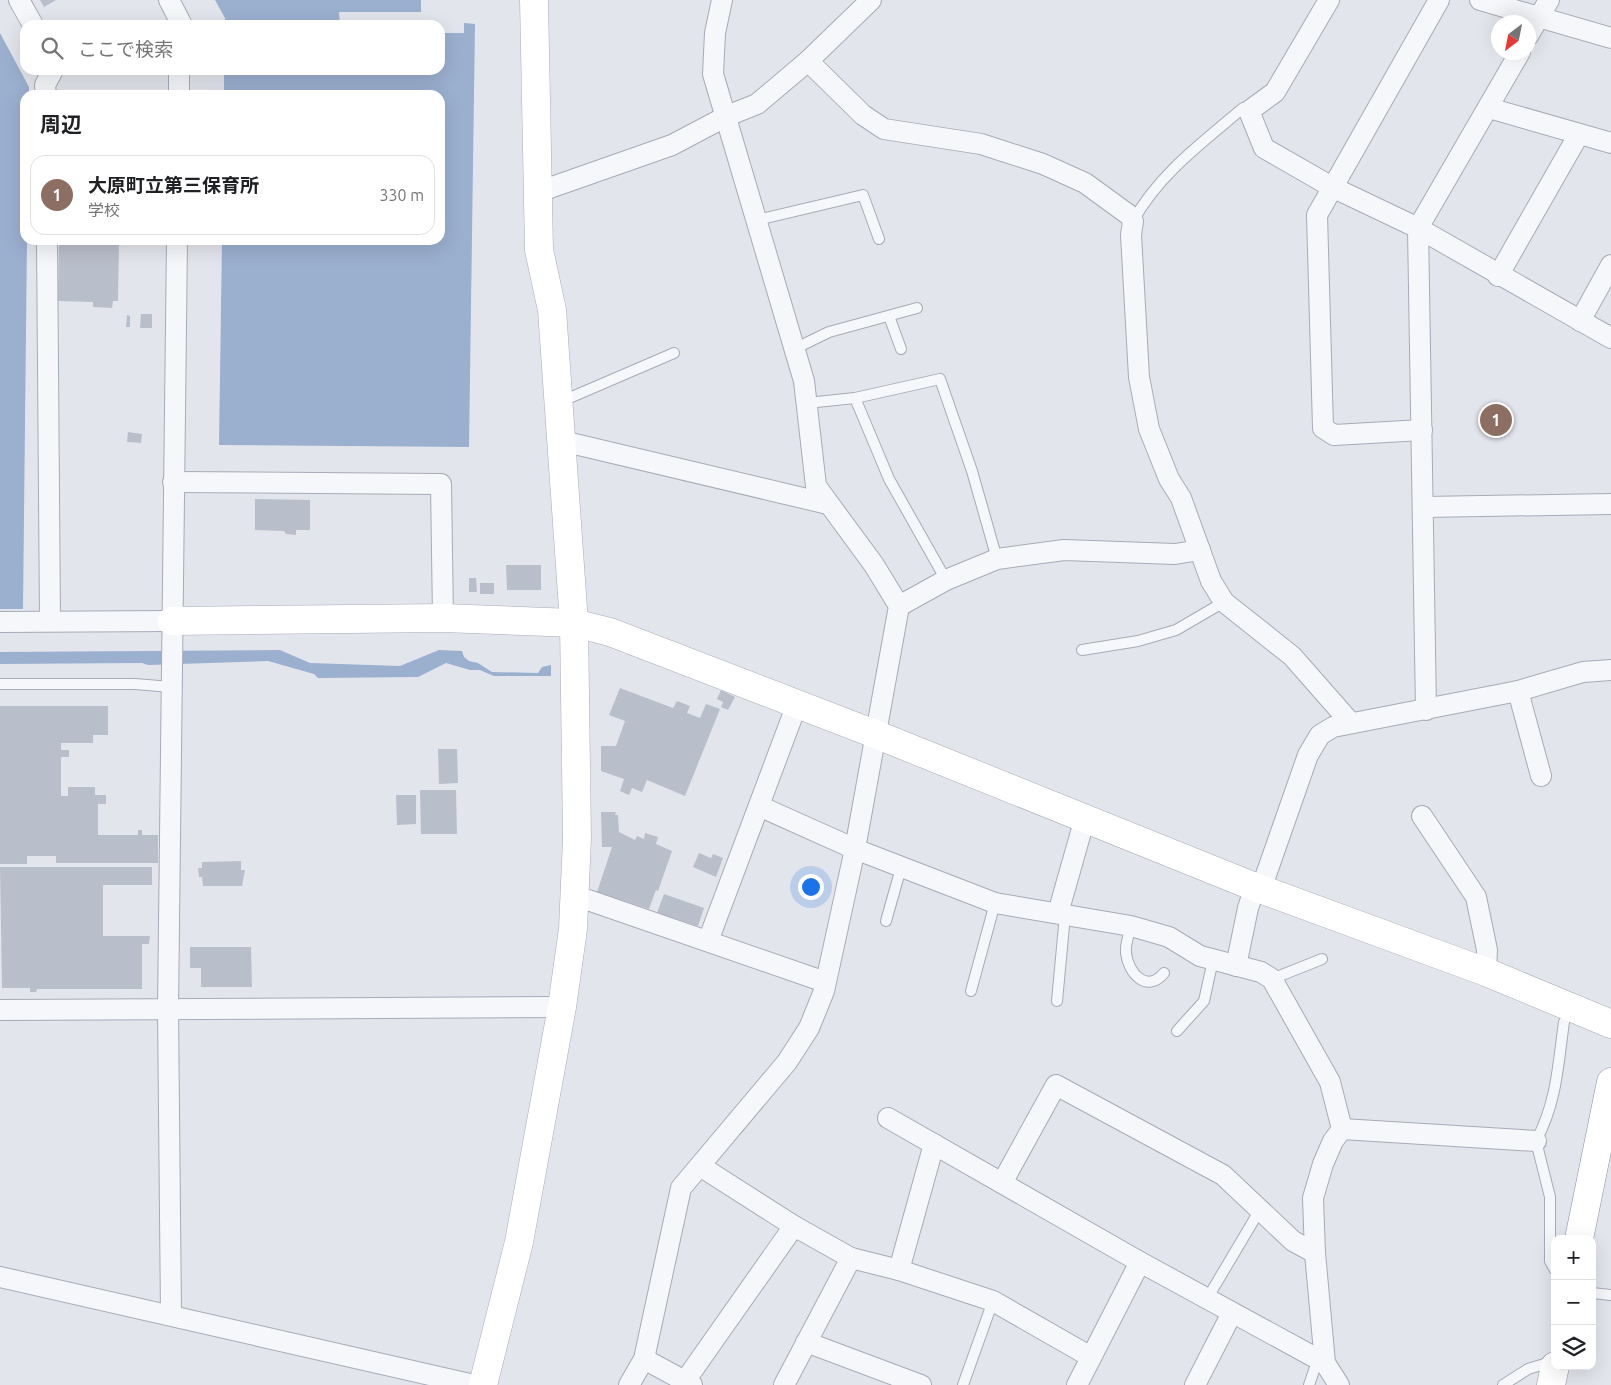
<!DOCTYPE html>
<html lang="ja">
<meta charset="utf-8">
<style>
:root{--surface:#fff;--page:#f2f2f2;--text:#202124;--muted:#757577;--line:#e0e0e0;--accent:#dc3d44}
body{margin:0;font-family:Ubuntu,"Noto Sans JP",sans-serif;background:var(--page);color:var(--text)}
.controls{position:absolute;right:15px;bottom:15px;display:grid;overflow:hidden;border-radius:10px;box-shadow:0 5px 20px #0002}
.controls button{width:45px;height:45px;display:grid;place-items:center;padding:0;border:0;border-bottom:1px solid var(--line);background:var(--surface);color:var(--text);font:25px sans-serif}
.compass{position:absolute;left:1491px;top:15px;width:45px;height:45px;border-radius:50%;background:var(--surface);box-shadow:0 5px 20px #0002;rotate:212deg}
.you{position:absolute;left:810px;top:886px;width:18px;height:18px;margin:-12px;border:4px solid #fff;border-radius:50%;background:#1a73e8;box-shadow:0 0 0 8px #1a73e833}
.badge{display:grid;place-items:center;width:32px;height:32px;border-radius:50%;background:var(--accent);color:#fff;font-size:16px;font-weight:700}
.pin{position:absolute;translate:-50% -50%;border:2px solid #fff;box-shadow:0 1px 5px #0006}
.list{margin:0;padding:0;list-style:none}
h2{display:flex;justify-content:space-between;align-items:center;height:65px;margin:0;padding:0 20px;font-size:21px}
h2 small{font-size:16px;font-weight:400;color:var(--muted)}
.list li{display:grid;grid-template-columns:32px 1fr auto;gap:15px;align-items:center;box-sizing:border-box;height:80px;margin:0 10px 10px;padding:0 10px;border:1px solid var(--line);border-radius:15px}
.list b{display:block;font-size:19px;white-space:nowrap}
.list p{margin:0;font-size:16px;white-space:nowrap;color:var(--muted)}
.list em{font-size:16px;font-style:normal;color:var(--muted)}
.icon{flex:none;width:28px;height:28px;fill:none;stroke:currentColor;stroke-width:2;stroke-linecap:round;stroke-linejoin:round}
.map{position:relative;flex:none;width:1611px;height:1385px;overflow:hidden}
.search{position:absolute;background:var(--surface);box-shadow:0 5px 20px #0002;left:20px;top:20px;width:425px;height:55px;display:flex;align-items:center;gap:12px;box-sizing:border-box;padding:0 18px;border-radius:15px;color:var(--muted);font-size:19px}
.panel{position:absolute;background:var(--surface);box-shadow:0 5px 20px #0002;left:20px;top:90px;width:425px;height:155px;border-radius:15px}
.map>svg:first-child{display:block}
.water{fill:#9bafcf}
.building{fill:#b9becb}
.lines{fill:none;stroke-linecap:round;stroke-linejoin:round}
.lane-casing{stroke:#a7abb7;stroke-width:12}
.street-casing{stroke:#a7abb7;stroke-width:22}
.secondary-casing{stroke:#a7abb7;stroke-width:29}
.highway-casing{stroke:#8891a5;stroke-width:29}
.lane{stroke:#f6f7fa;stroke-width:10}
.street{stroke:#f6f7fa;stroke-width:20}
.secondary{stroke:#fff;stroke-width:28}
.highway{stroke:#fff;stroke-width:28}
</style>
<div class="map">
<svg width="1611" height="1385" viewBox="0 0 1611 1385">
<rect width="100%" height="100%" fill="#e3e5ec"/>
<g class="water">
<path d="M215,0H421V12H339L340,25H225V18Z"/>
<path d="M464,23L475,24L469,447L219,445L222,240H440V95H224V70H440V33H464Z"/>
<path d="M0,33L29,87V95H25V240H27L23,609H0Z"/>
<path d="M280,650L310,663L400,666L439,650L462,651L464,657L469,661L478,663L492,672L538,673L542,667L551,665V676H494L480,670H470L446,663L418,677L318,678L314,674L268,661L148,665L142,663L0,664V652Z"/>
</g>
<g class="building">
<path d="M40,0H56L44,7Z"/>
<path d="M59,240H119L118,301H113L112,308L93,307V302L58,301Z"/>
<path d="M141,314H152V328H140Z"/>
<path d="M127,315L130,316V327H126Z"/>
<path d="M128,432L142,434L141,443L127,442Z"/>
<path d="M255,499L310,500V530H296V535L286,534L284,531L255,530Z"/>
<path d="M506,565H541V590H507Z"/>
<path d="M469,578H476L477,592H469Z"/>
<rect x="480" y="583" width="14" height="11"/>
<path d="M620,688L673,708L677,701L690,706L687,713L700,718L706,704L720,709L685,796L647,780L642,792L632,788L629,795L620,791L624,779L601,771V746H616L625,721L609,715Z"/>
<path d="M721,690L735,697L728,710L721,707L723,702L717,699Z"/>
<path d="M0,706H108V735H93V743H61V750H69V757H61V796H68V787H95V795H106V804H98V835H138V830H142V835H158V863H56V856H27V864H0Z"/>
<path d="M438,749H457L458,783L439,784Z"/>
<path d="M420,790H456L457,834H421Z"/>
<path d="M396,795H416V824L397,825Z"/>
<path d="M601,812H616L615,815H618L619,832L635,840L637,836L644,839L645,833L658,837L656,844L672,851L658,891L656,890L649,909L597,892L612,847H602Z"/>
<path d="M699,853L711,858L713,854L723,858L716,877L693,867Z"/>
<path d="M241,861V870H245L242,886H203L202,877H199L198,868H202V862Z"/>
<path d="M0,867H152V885H103V936H150L149,944H142V989H37L36,992H30V988H2Z"/>
<path d="M664,894L704,908L698,926L657,913Z"/>
<path d="M190,947H251L252,987H201V968H190Z"/>
</g>
<g class="lines">
<g class="lane-casing">
<g id="lane">
<path d="M757,220L863,195L879,239"/>
<path d="M1133,221C1159,174 1203,142 1243,108L1249,111"/>
<path d="M889,316L901,349"/>
<path d="M794,349L829,332L917,308"/>
<path d="M855,398L889,479L946,580"/>
<path d="M560,402L674,353"/>
<path d="M807,403L855,398L940,379L972,471L997,559"/>
<path d="M1082,650L1138,641L1176,630L1224,602"/>
<path d="M0,684H135L171,687"/>
<path d="M886,921L901,868"/>
<path d="M1131,926C1129,934 1125,944 1126,953C1128,973 1147,994 1164,973"/>
<path d="M1272,979L1322,959"/>
<path d="M971,991L995,903"/>
<path d="M1057,1001L1065,915"/>
<path d="M1177,1031L1204,1001L1213,960"/>
<path d="M1555,1270L1550,1261V1197L1536,1141C1557,1102 1558,1064 1564,1022"/>
<path d="M1592,1293L1611,1295"/>
<path d="M1207,1299L1261,1208"/>
<path d="M963,1385L993,1301"/>
<path d="M1309,1385L1318,1359"/>
<path d="M1503,1385L1528,1369L1554,1361"/>
</g>
</g>
<g class="street-casing">
<g id="street">
<path d="M19,0L33,25"/>
<path d="M169,0L182,25"/>
<path d="M1329,0L1275,92L1249,111L1264,148L1332,187L1418,228L1611,338"/>
<path d="M1480,0L1611,38"/>
<path d="M1528,36L1549,0"/>
<path d="M808,61L863,115L884,129L981,144L1043,164L1085,183L1129,215L1133,221L1131,235L1139,377L1149,429L1169,479L1181,498L1211,581L1224,602L1292,656L1350,722"/>
<path d="M46,95L45,85L53,70"/>
<path d="M179,95V70"/>
<path d="M1489,108L1611,143"/>
<path d="M538,192L672,145L727,116L757,104L808,61L871,0"/>
<path d="M47,240L50,621"/>
<path d="M1498,276L1579,134"/>
<path d="M1580,321L1611,265"/>
<path d="M1422,430L1334,435L1323,428L1317,215L1439,0"/>
<path d="M562,441L828,504"/>
<path d="M173,482L441,484L443,618"/>
<path d="M1424,507L1611,504"/>
<path d="M899,606L946,580L997,559L1064,550L1175,554L1200,550"/>
<path d="M0,622L172,621"/>
<path d="M1518,691L1541,776"/>
<path d="M1426,710L1418,228L1520,52"/>
<path d="M759,806L855,849L995,903L1131,926L1169,937L1200,956L1261,972L1272,979L1330,1082L1342,1129L1333,1141L1323,1164L1313,1198L1315,1253L1325,1363L1339,1385"/>
<path d="M1422,816L1476,897L1487,950L1486,972"/>
<path d="M1261,889L1308,755L1320,735L1333,727L1518,691L1583,672L1611,670"/>
<path d="M588,900L825,982"/>
<path d="M1058,913L1085,818"/>
<path d="M708,941L797,704"/>
<path d="M1236,966L1248,908L1255,887"/>
<path d="M0,1010L562,1007"/>
<path d="M888,1118L1140,1262L1325,1363"/>
<path d="M1342,1129L1536,1141"/>
<path d="M700,1166L794,1226L851,1258"/>
<path d="M1002,1183L1056,1085L1223,1175L1293,1241L1315,1253"/>
<path d="M899,1270L934,1144"/>
<path d="M0,1277L474,1385"/>
<path d="M171,1315L168,1009L177,240"/>
<path d="M806,1342L921,1385"/>
<path d="M644,1359L692,1385"/>
<path d="M685,1381L794,1226"/>
<path d="M629,1385L644,1359L681,1188L787,1062L809,1028L824,991L855,849L899,606L874,565L816,486L804,381L713,74L715,33L722,0"/>
<path d="M784,1385L851,1258L899,1270L993,1301L1091,1357"/>
<path d="M1077,1385L1140,1262"/>
<path d="M1195,1385L1232,1313"/>
</g>
</g>
<g class="secondary-casing">
<g id="secondary">
<path d="M172,621L443,618L574,623L610,632L875,734L1255,887L1486,972L1611,1024"/>
<path d="M483,1385L519,1242L562,1007L573,929L577,838L574,623L552,310L539,250L534,0"/>
</g>
</g>
<g class="highway-casing">
<g id="highway">
<path d="M1579,1239L1611,1082"/>
<path d="M1551,1385L1555,1366"/>
</g>
</g>
<use href="#lane" class="lane"/>
<use href="#street" class="street"/>
<use href="#secondary" class="secondary"/>
<use href="#highway" class="highway"/>
</g>
</svg>
<div class="controls">
<button>+</button>
<button>−</button>
<button><svg class="icon" aria-label="layers" viewBox="0 0 24 24"><path d="M12 4l9 5-9 5-9-5zM3 14l9 5 9-5"/></svg></button>
</div>
<svg class="compass" viewBox="-18 -18 36 36"><path d="M0-13l5 13h-10z" fill="#e53935"/><path d="M0 13l5-13h-10z" fill="#757577"/></svg>
<div class="you"></div>
<div class="pin badge" style="left:1496px;top:420px;background:#8d6e63">1</div>
<div class="search"><svg class="icon" aria-label="search" viewBox="0 0 24 24"><circle cx="10" cy="10" r="6"/><path d="M15 15l6 6"/></svg>ここで検索</div>
<section class="panel">
<h2>周辺<small></small></h2>
<ul class="list">
<li><span class="badge" style="background:#8d6e63">1</span><div><b>大原町立第三保育所</b><p>学校</p></div><em>330 m</em></li>
</ul>
</section>
</div>
